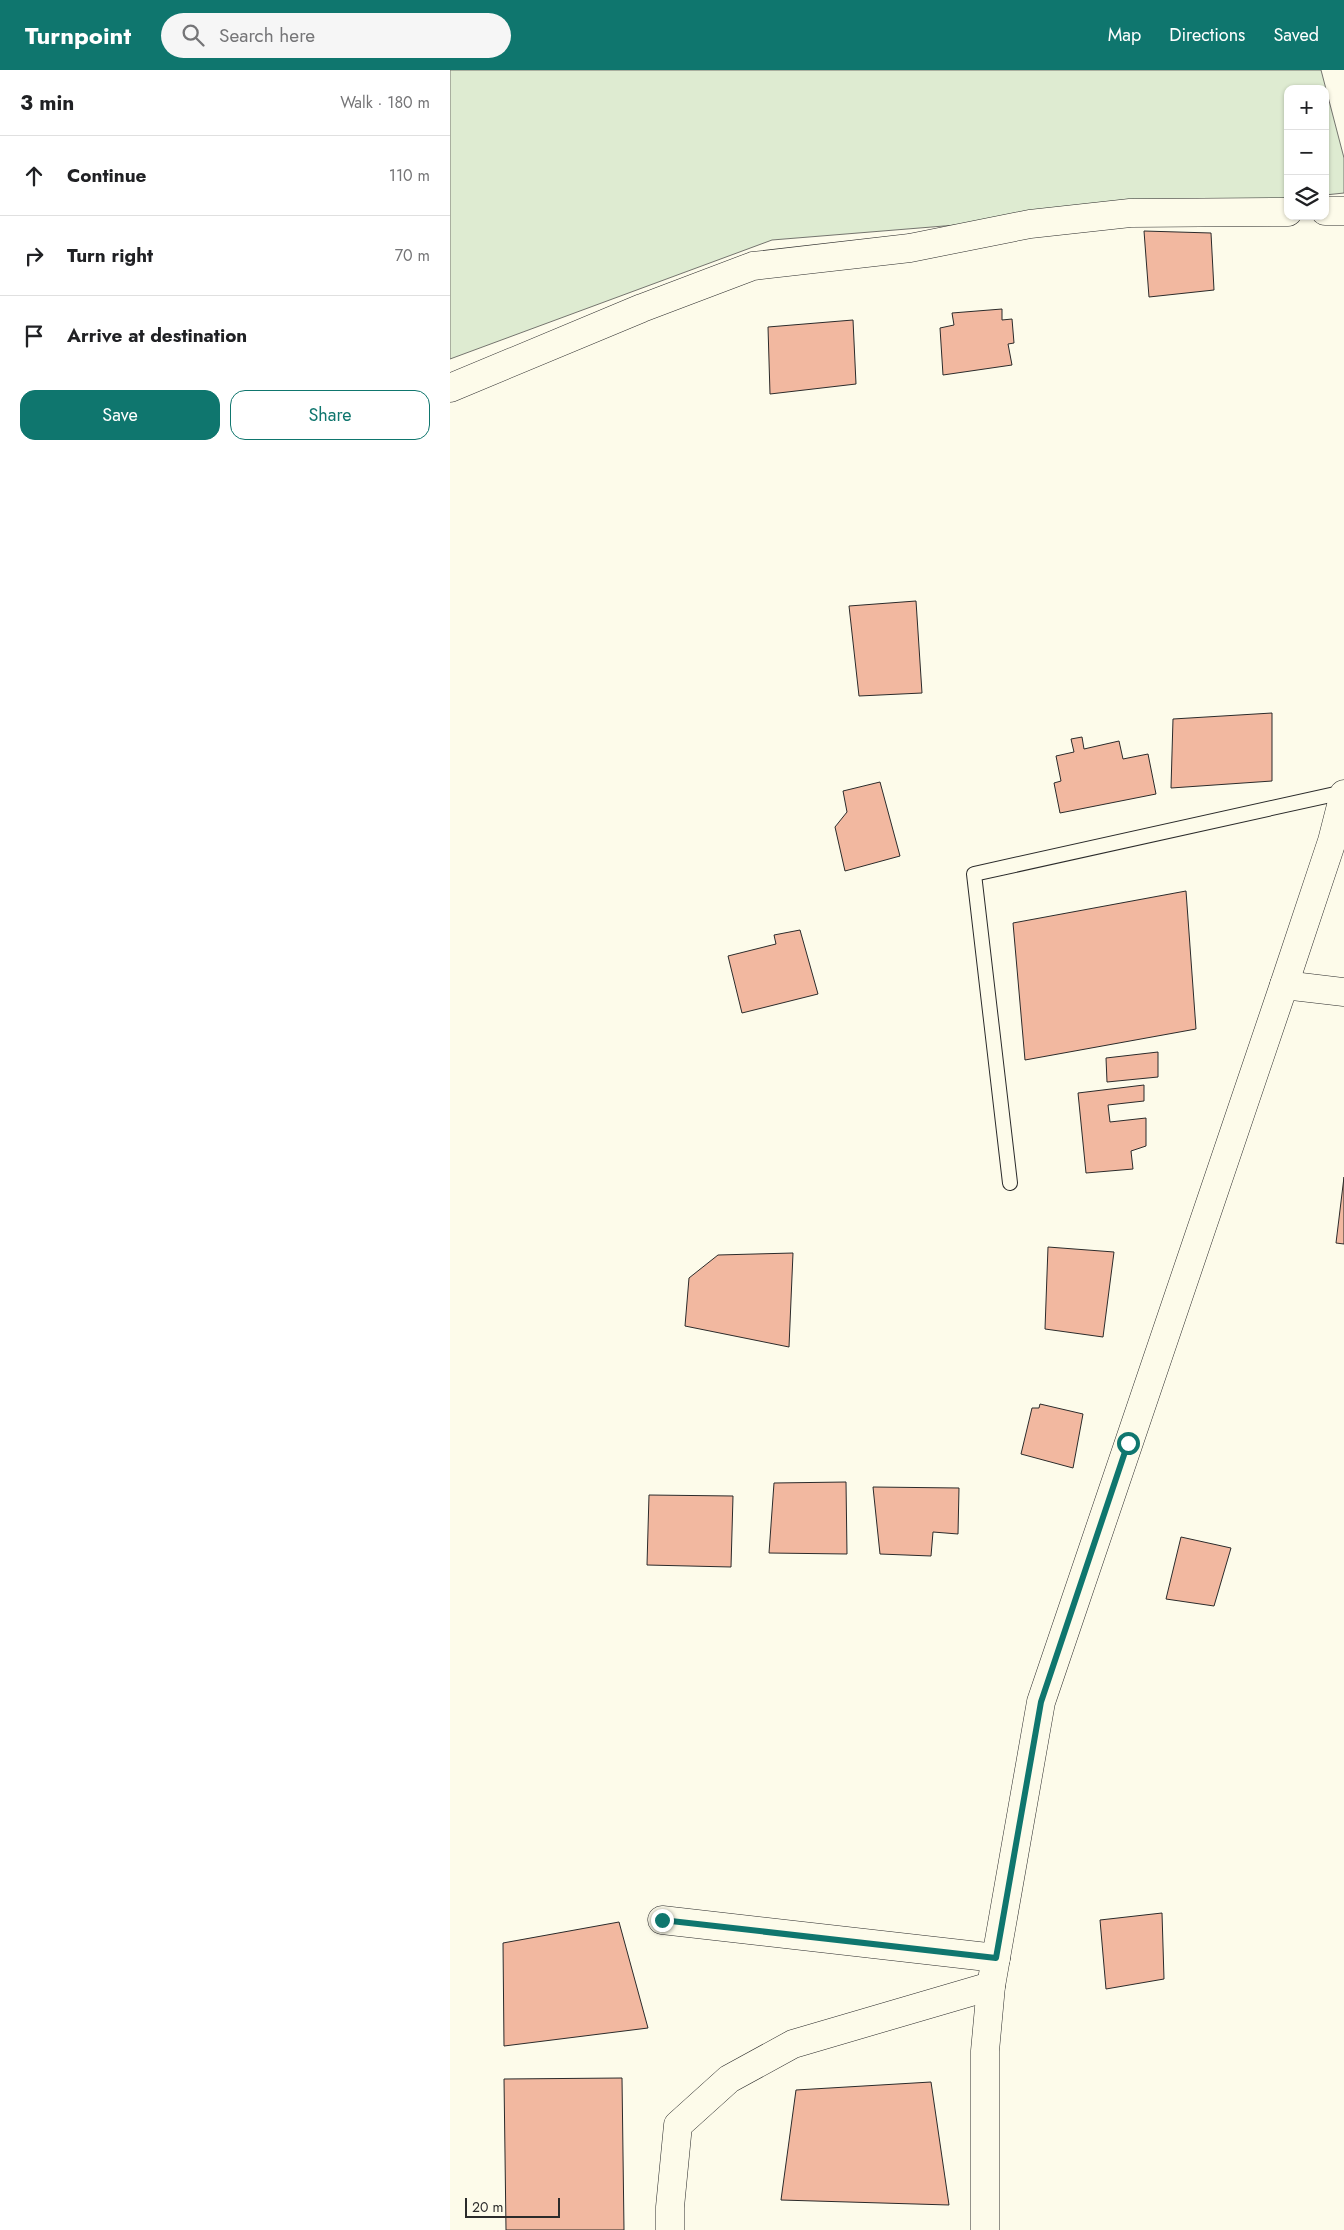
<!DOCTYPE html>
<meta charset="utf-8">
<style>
:root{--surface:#fff;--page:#f6f6f6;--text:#202124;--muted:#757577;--line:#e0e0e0;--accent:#0f766e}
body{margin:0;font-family:Jost,sans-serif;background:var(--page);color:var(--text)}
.controls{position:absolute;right:15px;top:15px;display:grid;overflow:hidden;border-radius:10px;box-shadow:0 1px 4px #0004}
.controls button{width:45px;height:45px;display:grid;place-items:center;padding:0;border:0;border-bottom:1px solid var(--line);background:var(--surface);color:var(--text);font:25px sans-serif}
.scale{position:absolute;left:15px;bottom:12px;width:95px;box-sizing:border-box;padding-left:5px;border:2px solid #2b2b2b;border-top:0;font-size:14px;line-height:18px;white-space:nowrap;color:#2b2b2b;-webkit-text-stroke:4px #fdfbea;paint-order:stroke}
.stop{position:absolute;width:15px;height:15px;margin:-11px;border:4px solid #0f766e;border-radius:50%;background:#fff}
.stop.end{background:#0f766e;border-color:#fff;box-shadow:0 1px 5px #0008}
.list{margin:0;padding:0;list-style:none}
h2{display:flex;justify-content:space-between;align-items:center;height:65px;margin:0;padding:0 20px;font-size:21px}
h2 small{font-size:16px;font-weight:400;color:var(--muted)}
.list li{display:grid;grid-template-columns:32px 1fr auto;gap:15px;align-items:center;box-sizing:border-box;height:80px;padding:0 20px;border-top:1px solid var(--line)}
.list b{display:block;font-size:19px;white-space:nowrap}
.list em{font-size:16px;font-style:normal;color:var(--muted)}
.actions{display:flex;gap:10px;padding:15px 20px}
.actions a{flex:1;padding:11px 0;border:1px solid var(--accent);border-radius:15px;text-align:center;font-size:18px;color:var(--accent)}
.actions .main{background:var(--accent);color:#fff}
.icon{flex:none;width:28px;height:28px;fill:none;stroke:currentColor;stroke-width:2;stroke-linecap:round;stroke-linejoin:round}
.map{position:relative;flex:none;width:894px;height:2160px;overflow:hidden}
header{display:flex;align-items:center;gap:30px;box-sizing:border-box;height:70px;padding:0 25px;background:var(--accent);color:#fff}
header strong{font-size:24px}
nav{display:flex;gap:28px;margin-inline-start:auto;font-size:18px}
.search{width:350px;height:45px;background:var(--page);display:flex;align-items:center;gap:12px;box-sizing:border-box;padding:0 18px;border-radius:28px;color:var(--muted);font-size:19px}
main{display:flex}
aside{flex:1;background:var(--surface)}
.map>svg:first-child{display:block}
.green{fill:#deebd1;stroke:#74746e}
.building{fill:#f2b8a0;stroke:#2b2b2b}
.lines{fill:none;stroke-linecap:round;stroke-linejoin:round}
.service-casing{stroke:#2b2b2b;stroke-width:16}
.minor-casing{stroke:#2b2b2b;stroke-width:29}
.service{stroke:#fdfbea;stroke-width:14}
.minor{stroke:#fdfbea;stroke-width:28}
.route{stroke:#0f766e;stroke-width:6}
</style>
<header>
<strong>Turnpoint</strong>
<div class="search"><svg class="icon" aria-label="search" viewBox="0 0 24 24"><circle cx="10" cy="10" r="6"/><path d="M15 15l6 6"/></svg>Search here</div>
<nav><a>Map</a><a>Directions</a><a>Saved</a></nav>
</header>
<main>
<aside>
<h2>3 min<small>Walk · 180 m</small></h2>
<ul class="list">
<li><svg class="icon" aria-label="ahead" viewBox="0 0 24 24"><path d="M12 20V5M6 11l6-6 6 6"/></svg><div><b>Continue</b></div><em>110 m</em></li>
<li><svg class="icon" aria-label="right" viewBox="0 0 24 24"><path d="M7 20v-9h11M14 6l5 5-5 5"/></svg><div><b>Turn right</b></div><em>70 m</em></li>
<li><svg class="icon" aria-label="arrive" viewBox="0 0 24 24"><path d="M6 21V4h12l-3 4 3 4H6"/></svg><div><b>Arrive at destination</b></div></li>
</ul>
<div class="actions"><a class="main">Save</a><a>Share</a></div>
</aside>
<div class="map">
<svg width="894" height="2160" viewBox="0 0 894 2160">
<rect width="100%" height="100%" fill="#fdfbea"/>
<path class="green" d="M0,0H871L894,88V123L875,125V19H838V128L322,170L0,289Z"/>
<g class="building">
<path d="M694,161L761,163L764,220L699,227Z"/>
<path d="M552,239V250L562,249L564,273L558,274L562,295L493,305L490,258L504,255L502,243Z"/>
<path d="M403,250L406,314L320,324L318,257Z"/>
<path d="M466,531L472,623L409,626L399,536Z"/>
<path d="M822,643V711L721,718L723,649Z"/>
<path d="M632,667L634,679L669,671L673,689L698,684L706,724L610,743L604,713L611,711L606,686L624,682L621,669Z"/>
<path d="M430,712L450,786L395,801L385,757L397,742L393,721Z"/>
<path d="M736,821L746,959L575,990L563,853Z"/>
<path d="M350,860L368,924L292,943L278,886L326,874L324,865Z"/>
<path d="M708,982V1007L657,1012L656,988Z"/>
<path d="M694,1015V1031L658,1035L660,1052L696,1048V1076L681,1081L683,1099L636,1103L628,1023Z"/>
<path d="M894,1107V1174L886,1173Z"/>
<path d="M598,1177L664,1182L653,1267L595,1259Z"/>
<path d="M343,1183L339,1277L235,1256L239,1208L268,1185Z"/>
<path d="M590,1334L633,1344L623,1398L571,1384L582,1338H589Z"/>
<path d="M396,1412L397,1484L319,1483L324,1413Z"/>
<path d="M423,1417L509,1418L508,1464L483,1462L481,1486L430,1484Z"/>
<path d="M199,1425L283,1426L281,1497L197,1495Z"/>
<path d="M731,1467L781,1478L764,1536L716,1529Z"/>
<path d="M712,1843L714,1909L656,1919L650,1850Z"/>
<path d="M169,1852L198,1958L54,1976L53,1873Z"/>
<path d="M172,2008L174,2160H56L54,2009Z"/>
<path d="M481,2012L499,2135L331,2130L346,2020Z"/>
</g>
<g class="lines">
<g class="service-casing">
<path id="service" d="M560,1113L524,804L894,722"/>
</g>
<g class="minor-casing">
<g id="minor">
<path d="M875,141H894"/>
<path d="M0,318L192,238L303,196L460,178L580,154L680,143L838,142"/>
<path d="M834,915L894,922"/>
<path d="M212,1850L546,1888"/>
<path d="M220,2160V2137L228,2055L279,2009L343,1974L541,1916"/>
<path d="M535,2160V1981L541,1916L591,1632L834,915L882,771L894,724"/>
</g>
</g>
<use href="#service" class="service"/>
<use href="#minor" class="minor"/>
</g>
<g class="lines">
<path class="route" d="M212,1850L546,1888L591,1632L678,1373"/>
</g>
</svg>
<div class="controls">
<button>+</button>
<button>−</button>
<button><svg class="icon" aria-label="layers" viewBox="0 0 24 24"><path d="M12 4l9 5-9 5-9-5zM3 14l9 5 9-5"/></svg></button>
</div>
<div class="scale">20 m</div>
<div class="stop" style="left:678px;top:1373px"></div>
<div class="stop end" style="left:212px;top:1850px"></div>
</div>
</main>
